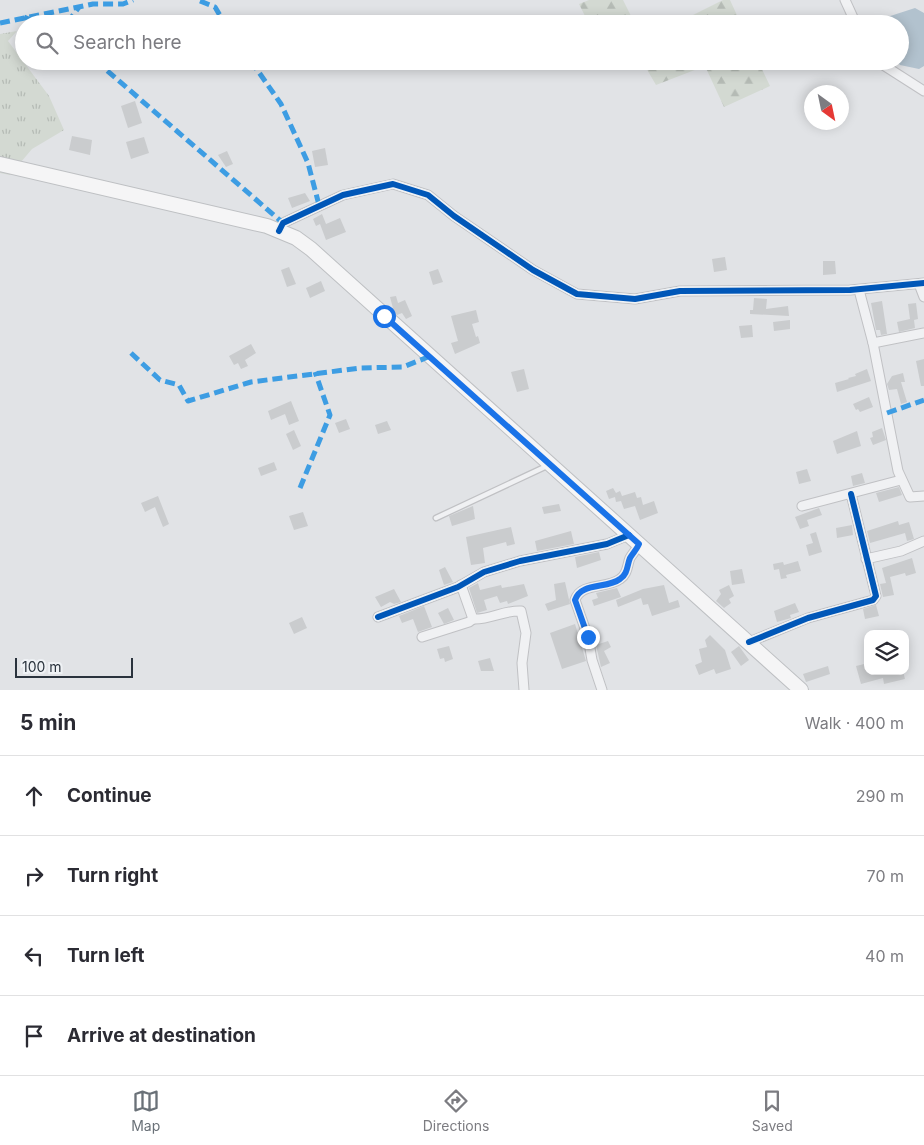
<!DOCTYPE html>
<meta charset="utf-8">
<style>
:root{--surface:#fff;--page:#f2f2f3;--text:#2b2b33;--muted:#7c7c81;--line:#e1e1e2;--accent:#6a7178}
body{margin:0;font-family:Inter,sans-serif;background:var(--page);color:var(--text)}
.controls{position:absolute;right:15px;bottom:15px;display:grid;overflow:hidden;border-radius:10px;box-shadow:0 2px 12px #0003}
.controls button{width:45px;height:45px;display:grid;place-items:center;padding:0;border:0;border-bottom:1px solid var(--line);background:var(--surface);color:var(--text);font:25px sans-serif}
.compass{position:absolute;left:804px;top:85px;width:45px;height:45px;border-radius:50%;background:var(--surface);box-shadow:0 2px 12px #0003;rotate:147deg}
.scale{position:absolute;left:15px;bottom:12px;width:118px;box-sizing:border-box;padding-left:5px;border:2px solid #2a333d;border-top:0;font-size:14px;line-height:18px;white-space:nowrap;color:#2a333d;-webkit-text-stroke:4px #eff2f5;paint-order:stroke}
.stop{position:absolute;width:15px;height:15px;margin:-11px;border:4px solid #1a73e8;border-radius:50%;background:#fff}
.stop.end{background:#1a73e8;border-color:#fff;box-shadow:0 1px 5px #0008}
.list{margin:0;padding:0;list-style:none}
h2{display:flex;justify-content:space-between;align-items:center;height:65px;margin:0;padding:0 20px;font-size:21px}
h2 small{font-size:16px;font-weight:400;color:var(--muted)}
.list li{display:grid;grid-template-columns:32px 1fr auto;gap:15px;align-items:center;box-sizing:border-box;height:80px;padding:0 20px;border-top:1px solid var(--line)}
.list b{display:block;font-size:19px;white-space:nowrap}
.list em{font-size:16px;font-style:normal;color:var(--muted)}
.icon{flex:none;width:28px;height:28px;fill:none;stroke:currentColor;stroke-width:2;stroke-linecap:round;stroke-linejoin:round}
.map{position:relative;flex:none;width:924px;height:690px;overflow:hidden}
.search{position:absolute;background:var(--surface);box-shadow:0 2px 12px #0003;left:15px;right:15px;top:15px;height:55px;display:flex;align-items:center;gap:12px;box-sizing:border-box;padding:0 18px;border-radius:28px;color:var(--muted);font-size:19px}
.sheet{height:385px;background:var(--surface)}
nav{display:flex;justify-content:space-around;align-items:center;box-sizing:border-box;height:70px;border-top:1px solid var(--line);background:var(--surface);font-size:14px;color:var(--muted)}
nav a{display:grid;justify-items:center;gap:2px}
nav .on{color:var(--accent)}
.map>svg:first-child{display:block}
.grass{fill:url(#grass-tufts)}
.forest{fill:url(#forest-firs)}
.water{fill:#b2c2ce}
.building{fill:#caccce}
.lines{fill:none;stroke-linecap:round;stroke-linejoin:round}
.lane-casing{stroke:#c0c1c4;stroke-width:7}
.street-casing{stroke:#c0c1c4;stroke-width:11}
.primary-casing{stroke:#bec0c3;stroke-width:16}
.lane{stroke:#f0f1f3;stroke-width:4.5}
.street{stroke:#f0f1f3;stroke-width:9}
.primary{stroke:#f5f5f6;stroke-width:14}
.quiet{stroke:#3d9de3;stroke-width:5;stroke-dasharray:10 5;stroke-linecap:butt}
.cycleway-casing{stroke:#eff2f5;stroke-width:9}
.cycleway{stroke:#0057b8;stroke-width:6}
.route{stroke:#1a73e8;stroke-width:6}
</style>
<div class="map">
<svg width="924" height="690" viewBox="0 0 924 690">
<defs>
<pattern id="grass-tufts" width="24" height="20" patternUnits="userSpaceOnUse" patternTransform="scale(1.25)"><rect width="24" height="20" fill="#d3d9d2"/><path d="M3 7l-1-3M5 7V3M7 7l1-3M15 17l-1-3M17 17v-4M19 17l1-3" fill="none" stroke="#b5bbb5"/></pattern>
<pattern id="forest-firs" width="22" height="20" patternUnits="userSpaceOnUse" patternTransform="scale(1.25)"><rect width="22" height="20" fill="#d3d9d2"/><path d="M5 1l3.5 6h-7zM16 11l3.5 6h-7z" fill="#b5bbb5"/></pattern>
</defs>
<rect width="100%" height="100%" fill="#e1e3e6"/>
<path class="grass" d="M17,31L8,41L49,96L64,130L32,149L10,175L0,173V34Z"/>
<g class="forest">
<path d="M589,0H623L635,24H589L579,4Z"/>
<path d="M723,0H730L741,24H675Z"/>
<path d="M642,61H758L770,86L724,107L705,66L656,85Z"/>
</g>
<path class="water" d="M915,8L924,13V66L919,69L900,65L897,61H900V24H877L878,20Z"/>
<g class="building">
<path d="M135,101L142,123L128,128L121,106Z"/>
<path d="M72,136L92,140L90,155L69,150Z"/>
<path d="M144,137L149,153L131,159L126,142Z"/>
<path d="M325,148L328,165L315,167L312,151Z"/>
<path d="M227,151L233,164L226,167L218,155Z"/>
<path d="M305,193L310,201L292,208L288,198Z"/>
<path d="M322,214L326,224L340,218L346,232L326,240L320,224L316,226L313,219Z"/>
<path d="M725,257L727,270L714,272L712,259Z"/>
<path d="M823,261H835L836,274L823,275Z"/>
<path d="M289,267L296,284L287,287L281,270Z"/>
<path d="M438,269L443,282L433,285L429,272Z"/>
<path d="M321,281L325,291L310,298L306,288Z"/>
<path d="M396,296L398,303L405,300L412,316L406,319L402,313L397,315L394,312L390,297Z"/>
<path d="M754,298L767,299L766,309L788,306L789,316L750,314V310H753Z"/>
<path d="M882,301L887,334L881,335L880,330H876L871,303Z"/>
<path d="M916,303L918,319L914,320L915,328L899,332L897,322L910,319L908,304Z"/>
<path d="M476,310L479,322L472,324L476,337L478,336L480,343L455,354L451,343L458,341L451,316Z"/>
<path d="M790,320V329L774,331L773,322Z"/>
<path d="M752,325L753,337L741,338L739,326Z"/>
<path d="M251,344L256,353L245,360L248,366L241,369L238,363L234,365L229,356Z"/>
<path d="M924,359V386H921L916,361Z"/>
<path d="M524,369L529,389L517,392L511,372Z"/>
<path d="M867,369L871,381L837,392L835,383L849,379L848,378L856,376L855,374Z"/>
<path d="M903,373L905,382H901L907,402L901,404L897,389L889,390L887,384L892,376Z"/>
<path d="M869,397L873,407L860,412L858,409L856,410L853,404Z"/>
<path d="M291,401L299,421L289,425L285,414L271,420L268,411Z"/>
<path d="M346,419L350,429L339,433L335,423Z"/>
<path d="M387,421L391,430L378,434L375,425Z"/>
<path d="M882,428L886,440L873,445L870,438L873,437L872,432Z"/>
<path d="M294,430L301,446L293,450L286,434Z"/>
<path d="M857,431L861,446L837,454L833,441Z"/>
<path d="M274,462L277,470L261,476L258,468Z"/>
<path d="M807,469L811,481L799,484L796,472Z"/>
<path d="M862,473L865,483L853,486L851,476Z"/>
<path d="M899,487L902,495L879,502L876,493Z"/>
<path d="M613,488L616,493L620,491L622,496L635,492L637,498L641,497L643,505L654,501L658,513L640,520L635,506L624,509L621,501L616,502L615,497L609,499L606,491Z"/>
<path d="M158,496L169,524L163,527L155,507L145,512L141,503Z"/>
<path d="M559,504L561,511L544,514L542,507Z"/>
<path d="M473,506L475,519L452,526L449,516Z"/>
<path d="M819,508L822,515L807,520L809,526L800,529L795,517Z"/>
<path d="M303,512L308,526L294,530L289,516Z"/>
<path d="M898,521L899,525L909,522L914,539L907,541L905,533L870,543L867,531Z"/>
<path d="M852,525L853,535L837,538L836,528Z"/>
<path d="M511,527L515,544L507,546L506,542L483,548L485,563L471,565L466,537Z"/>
<path d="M571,531L574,544L537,551L535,541Z"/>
<path d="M816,532L822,552L809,556L806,545L813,543L810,534Z"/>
<path d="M599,552L601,560L577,568L575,557Z"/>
<path d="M912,558L916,573L906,576L905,573L890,577L894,595L883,597L880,584L886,583L882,568Z"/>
<path d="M798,561L801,571L786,575L787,578L781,579L779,569L774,570L773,564L783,562L784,565Z"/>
<path d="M445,567L453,582L444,585L439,570Z"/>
<path d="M742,569L745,583L732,585L730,571Z"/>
<path d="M565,582L570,604L548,611L545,604L556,600L554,584Z"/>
<path d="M478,583L480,590L501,585L502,588L524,584L528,596L508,604L507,601L500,603L497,596L484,600L487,610L477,613L469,588Z"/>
<path d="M664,585L669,603L678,600L680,607L652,616L648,604L643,605L641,598L618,607L616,600L643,589Z"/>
<path d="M729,585L734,596L729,599L731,603L724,608L716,601L721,594L719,590Z"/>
<path d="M617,588L621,597L594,606L592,600L598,598L596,593Z"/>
<path d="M394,589L401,602L394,604L390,602L381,607L375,597Z"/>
<path d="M795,603L799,612L790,615L791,618L777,622L774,611Z"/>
<path d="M876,605L879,616L865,619L863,609Z"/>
<path d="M424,606L432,627L418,632L413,619L402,623L399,616Z"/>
<path d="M448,608L454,620L444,624L438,613Z"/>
<path d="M302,617L307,628L294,634L289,623Z"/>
<path d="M575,624L586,661L562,669L550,633Z"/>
<path d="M710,635L725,650L731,669L716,674L714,669L699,675L695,665L702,662L699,649L707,647L705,640Z"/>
<path d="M608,641L611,647L604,651L610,663L601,667L596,645Z"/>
<path d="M449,646L453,659L445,662L444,658L440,659L437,649Z"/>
<path d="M739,646L749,660L741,666L731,652Z"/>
<path d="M490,658L494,671H481L478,661Z"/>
<path d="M868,663V671H870L871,675L884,671H903L905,679L884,684L883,678L861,684L856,666Z"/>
<path d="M828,666L830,674L806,682L803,674Z"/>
</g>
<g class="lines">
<g class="lane-casing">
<path id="lane" d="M436,518L549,465"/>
</g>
<g class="street-casing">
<g id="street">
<path d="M845,0L856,24"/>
<path d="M877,61L924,91"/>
<path d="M279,231L283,223L343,195L393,184L428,195L454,216L533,270L577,294L635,299L680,291L850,290L924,283"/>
<path d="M919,284L924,297"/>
<path d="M859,290L873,343L898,471L910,497L924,496"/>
<path d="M873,343L924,333"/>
<path d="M802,506L901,480"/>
<path d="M866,559L901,551L924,541"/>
<path d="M461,585L473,619C490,620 504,610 521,611L526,633L522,663L524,690"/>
<path d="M378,617L458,587L484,572L520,561L607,544L629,535"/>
<path d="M422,637L469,622L473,619"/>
<path d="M749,642L808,618L873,600L876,596L851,494"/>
<path d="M602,690L592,660L588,637L575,600C581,582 607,589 620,579C628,574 627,565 630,558C633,553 637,549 639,544"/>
</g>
</g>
<g class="primary-casing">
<path id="primary" d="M0,164L267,226L296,238L311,249L801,690"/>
</g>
<use href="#lane" class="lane"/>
<use href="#street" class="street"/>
<use href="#primary" class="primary"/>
<g class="quiet">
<path d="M200,1L215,7L225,24"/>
<path d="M24,17L40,24"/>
<path d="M0,23L93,4H123L133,0"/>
<path d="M70,24L71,18L79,7"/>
<path d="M96,61L283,223"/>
<path d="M251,61L281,104L308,163L319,205"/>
<path d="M131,353L160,380L179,385L188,401L251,382L360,368L403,367L428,357"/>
<path d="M887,413L924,400"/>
<path d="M300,488L330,415L315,372"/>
</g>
<g class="cycleway-casing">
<g id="cycleway">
<path d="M279,231L283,223L343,195L393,184L428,195L454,216L533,270L577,294L635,299L680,291L850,290L924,283"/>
<path d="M378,617L458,587L484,572L520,561L607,544L629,535"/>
<path d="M749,642L808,618L873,600L876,596L851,494"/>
</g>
</g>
<use href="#cycleway" class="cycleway"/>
</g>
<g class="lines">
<path class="route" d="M384,316L639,544C637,549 633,553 630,558C627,565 628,574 620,579C607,589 581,582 575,600L588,637"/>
</g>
</svg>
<div class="controls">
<button><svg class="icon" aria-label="layers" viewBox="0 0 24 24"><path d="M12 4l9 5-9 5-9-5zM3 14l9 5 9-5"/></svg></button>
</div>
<svg class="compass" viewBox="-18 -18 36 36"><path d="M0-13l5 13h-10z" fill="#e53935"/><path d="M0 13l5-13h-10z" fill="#7c7c81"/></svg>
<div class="scale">100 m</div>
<div class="stop" style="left:384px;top:316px"></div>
<div class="stop end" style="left:588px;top:637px"></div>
<div class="search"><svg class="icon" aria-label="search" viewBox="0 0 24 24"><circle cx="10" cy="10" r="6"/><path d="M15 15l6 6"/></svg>Search here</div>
</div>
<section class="sheet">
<h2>5 min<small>Walk · 400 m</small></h2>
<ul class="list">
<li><svg class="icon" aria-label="ahead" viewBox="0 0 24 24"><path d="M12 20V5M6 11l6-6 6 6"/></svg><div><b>Continue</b></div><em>290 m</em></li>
<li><svg class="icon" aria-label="right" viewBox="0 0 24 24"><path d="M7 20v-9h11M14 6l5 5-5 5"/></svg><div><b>Turn right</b></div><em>70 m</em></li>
<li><svg class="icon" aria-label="left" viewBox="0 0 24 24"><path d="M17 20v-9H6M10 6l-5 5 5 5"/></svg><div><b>Turn left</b></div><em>40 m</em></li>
<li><svg class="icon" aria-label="arrive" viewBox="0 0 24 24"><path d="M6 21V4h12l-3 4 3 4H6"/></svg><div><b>Arrive at destination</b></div></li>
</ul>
</section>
<nav>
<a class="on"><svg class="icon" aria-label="map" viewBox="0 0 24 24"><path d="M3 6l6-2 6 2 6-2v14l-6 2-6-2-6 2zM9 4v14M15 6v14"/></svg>Map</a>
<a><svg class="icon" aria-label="directions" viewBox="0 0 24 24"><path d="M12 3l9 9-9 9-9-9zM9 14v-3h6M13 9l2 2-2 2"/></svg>Directions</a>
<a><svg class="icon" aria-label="saved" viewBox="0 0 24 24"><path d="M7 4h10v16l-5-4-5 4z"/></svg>Saved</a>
</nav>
